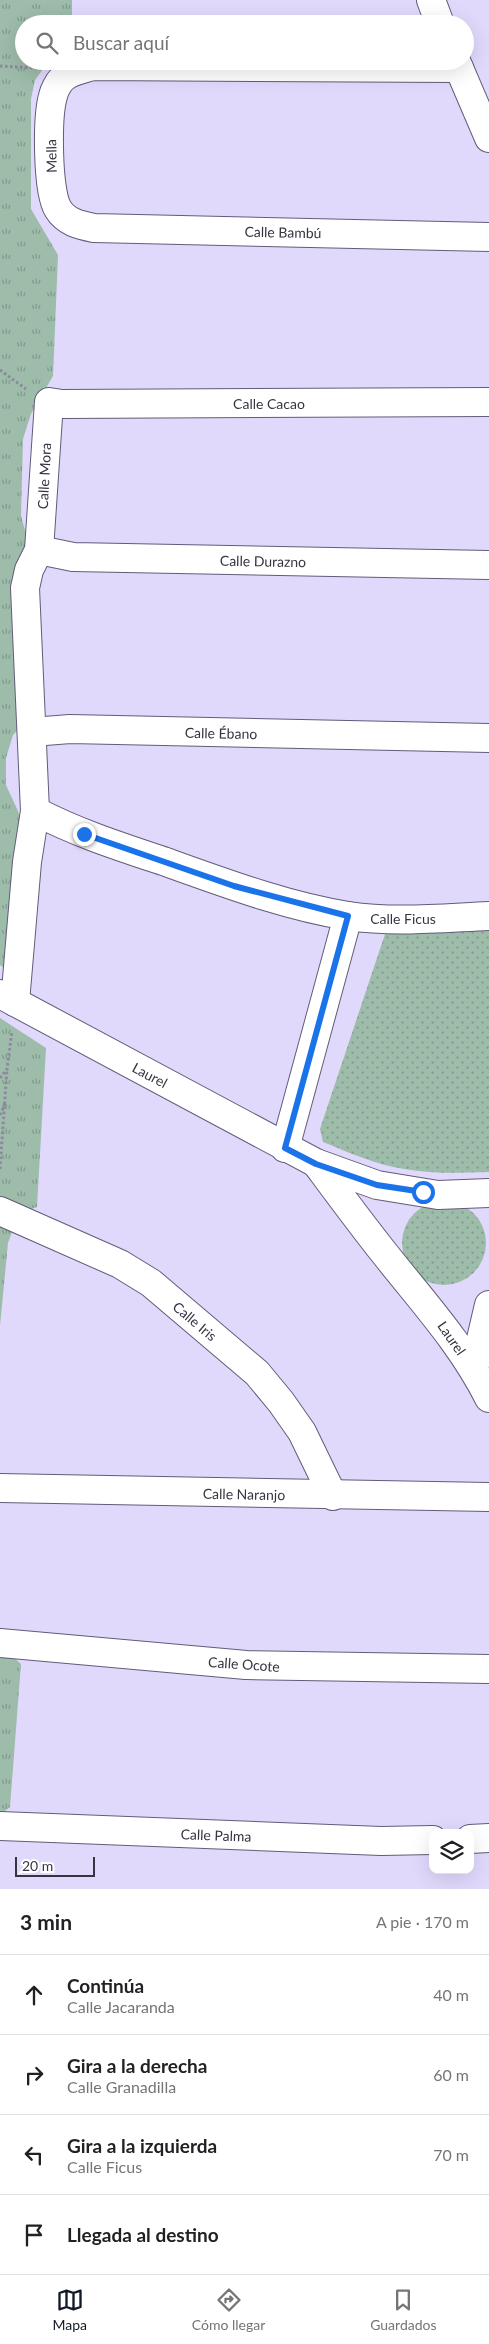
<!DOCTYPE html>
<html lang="es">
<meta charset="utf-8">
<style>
:root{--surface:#fff;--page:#f6f6f6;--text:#202124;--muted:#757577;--line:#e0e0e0;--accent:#111827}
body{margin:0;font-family:Lato,sans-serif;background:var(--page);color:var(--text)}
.controls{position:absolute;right:15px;bottom:15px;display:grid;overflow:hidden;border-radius:10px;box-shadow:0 5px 20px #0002}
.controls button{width:45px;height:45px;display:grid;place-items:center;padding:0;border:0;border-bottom:1px solid var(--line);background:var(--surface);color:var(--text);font:25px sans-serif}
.scale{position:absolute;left:15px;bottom:12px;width:80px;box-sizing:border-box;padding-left:5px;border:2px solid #373441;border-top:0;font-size:14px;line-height:18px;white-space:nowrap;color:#373441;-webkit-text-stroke:4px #fff;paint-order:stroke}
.stop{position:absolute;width:15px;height:15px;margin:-11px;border:4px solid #1a73e8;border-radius:50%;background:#fff}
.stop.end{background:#1a73e8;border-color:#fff;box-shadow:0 1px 5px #0008}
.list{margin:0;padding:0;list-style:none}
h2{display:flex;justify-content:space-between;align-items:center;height:65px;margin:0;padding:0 20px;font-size:21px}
h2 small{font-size:16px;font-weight:400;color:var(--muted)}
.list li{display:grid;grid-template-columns:32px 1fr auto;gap:15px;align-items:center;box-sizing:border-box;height:80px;padding:0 20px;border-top:1px solid var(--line)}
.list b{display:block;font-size:19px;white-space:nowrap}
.list p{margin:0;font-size:16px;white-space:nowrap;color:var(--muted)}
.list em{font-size:16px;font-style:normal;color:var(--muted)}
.icon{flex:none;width:28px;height:28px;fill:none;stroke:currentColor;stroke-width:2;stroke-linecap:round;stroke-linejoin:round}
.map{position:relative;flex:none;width:489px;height:1889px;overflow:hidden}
.search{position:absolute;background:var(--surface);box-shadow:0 5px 20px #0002;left:15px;right:15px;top:15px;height:55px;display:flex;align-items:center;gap:12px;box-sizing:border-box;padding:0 18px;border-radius:28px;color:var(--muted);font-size:19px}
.sheet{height:385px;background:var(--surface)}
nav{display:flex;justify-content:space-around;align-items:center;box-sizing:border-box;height:70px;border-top:1px solid var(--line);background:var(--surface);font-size:14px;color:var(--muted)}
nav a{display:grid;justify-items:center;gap:2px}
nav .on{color:var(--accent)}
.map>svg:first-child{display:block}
.grass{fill:url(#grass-tufts)}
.park{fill:url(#park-dots)}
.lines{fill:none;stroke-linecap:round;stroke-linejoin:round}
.minor-casing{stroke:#625b79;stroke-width:30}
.path{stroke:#8d879f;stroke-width:3;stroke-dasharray:2.5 2.5;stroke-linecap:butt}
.minor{stroke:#fff;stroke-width:28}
.route{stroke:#1a73e8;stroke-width:6}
.labels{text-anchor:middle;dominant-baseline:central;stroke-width:5;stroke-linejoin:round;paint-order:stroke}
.street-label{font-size:14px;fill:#373441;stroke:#fff}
</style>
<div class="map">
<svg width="489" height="1889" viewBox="0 0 489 1889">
<defs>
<pattern id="grass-tufts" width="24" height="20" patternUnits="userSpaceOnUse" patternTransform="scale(1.25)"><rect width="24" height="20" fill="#9dbcaa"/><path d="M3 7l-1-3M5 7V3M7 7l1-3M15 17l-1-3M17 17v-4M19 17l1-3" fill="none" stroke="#819a8c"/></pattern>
<pattern id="park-dots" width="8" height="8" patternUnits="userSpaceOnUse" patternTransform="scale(1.25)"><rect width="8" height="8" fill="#9dbcaa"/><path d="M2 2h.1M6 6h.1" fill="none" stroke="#819a8c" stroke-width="1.8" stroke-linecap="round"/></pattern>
</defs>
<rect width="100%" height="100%" fill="#e1d9fc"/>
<g class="grass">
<path d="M0,0H72V24H24V61H49L35,80L31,99V209L58,255L53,376L31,414L23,439L21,516L35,566L24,723L13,735L6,758V785L18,811L24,832L4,968L0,965Z"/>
<path d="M0,1018L46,1048L37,1207L19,1213L8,1243L0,1326Z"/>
<path d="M0,1645L21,1664L10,1807L0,1815Z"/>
</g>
<g class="park">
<path d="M489,924V1172C461,1173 432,1174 404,1169C376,1165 348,1152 323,1142L320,1129L385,934L392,927Z"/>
<circle cx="444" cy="1243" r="42"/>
</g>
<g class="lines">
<g class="minor-casing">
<g id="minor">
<path d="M431,0L440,24"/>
<path d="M456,61L489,138"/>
<path d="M459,68L93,66C83,69 70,71 62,79C58,83 54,91 53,96C47,117 47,191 58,209C66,222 79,225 94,228L489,237"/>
<path d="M39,550L73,557L489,565"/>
<path d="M32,732L70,729L489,738"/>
<path d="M35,811C77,833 121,847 166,862C225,883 286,906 348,916C394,923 443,918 489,916"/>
<path d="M0,994L316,1163L377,1185L438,1195L489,1193"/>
<path d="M15,1002L27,862L35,811L25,588L29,570L39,550L49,402L62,404L489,402"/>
<path d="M285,1148L348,916"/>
<path d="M316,1163C339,1194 361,1224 385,1254C422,1301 462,1344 489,1398"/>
<path d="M0,1211L120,1264L151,1283L257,1373L281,1402L302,1432L333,1496"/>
<path d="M474,1369L489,1305"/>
<path d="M0,1488L489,1497"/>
<path d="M0,1643L246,1665L489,1669"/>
<path d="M0,1826L381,1841L433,1840"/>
<path d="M470,1839L489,1838"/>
</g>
</g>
<g class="path">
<path d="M0,66L37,68"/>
<path d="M0,370L26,389"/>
<path d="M0,1078L7,1069L12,1031"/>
<path d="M0,1115L5,1104"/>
<path d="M0,1169L7,1069"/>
</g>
<use href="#minor" class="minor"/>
</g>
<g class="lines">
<path class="route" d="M84,834L234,886L348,916L285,1148L316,1164L377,1185L423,1192"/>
</g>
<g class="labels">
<g class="street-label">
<text transform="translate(51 156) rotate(-91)">Mella</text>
<text transform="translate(283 232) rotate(1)">Calle Bambú</text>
<text x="269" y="403">Calle Cacao</text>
<text transform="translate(44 476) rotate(-87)">Calle Mora</text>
<text transform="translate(263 561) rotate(1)">Calle Durazno</text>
<text transform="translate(221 733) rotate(1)">Calle Ébano</text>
<text x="403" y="918">Calle Ficus</text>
<text transform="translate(150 1075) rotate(28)">Laurel</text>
<text transform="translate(195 1321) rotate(40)">Calle Iris</text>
<text transform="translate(452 1338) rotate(55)">Laurel</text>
<text transform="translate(244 1494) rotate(1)">Calle Naranjo</text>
<text transform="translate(244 1664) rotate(4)">Calle Ocote</text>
<text transform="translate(216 1835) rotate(2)">Calle Palma</text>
</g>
</g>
</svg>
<div class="controls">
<button><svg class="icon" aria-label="layers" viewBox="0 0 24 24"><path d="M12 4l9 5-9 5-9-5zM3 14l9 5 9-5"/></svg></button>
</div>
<div class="scale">20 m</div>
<div class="stop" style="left:423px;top:1192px"></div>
<div class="stop end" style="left:84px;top:834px"></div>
<div class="search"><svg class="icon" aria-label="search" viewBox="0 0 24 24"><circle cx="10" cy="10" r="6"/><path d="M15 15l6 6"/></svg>Buscar aquí</div>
</div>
<section class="sheet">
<h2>3 min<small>A pie · 170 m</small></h2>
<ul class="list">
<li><svg class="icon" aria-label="ahead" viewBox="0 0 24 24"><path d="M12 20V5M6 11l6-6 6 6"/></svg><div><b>Continúa</b><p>Calle Jacaranda</p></div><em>40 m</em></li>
<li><svg class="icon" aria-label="right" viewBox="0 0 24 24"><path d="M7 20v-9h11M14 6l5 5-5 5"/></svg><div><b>Gira a la derecha</b><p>Calle Granadilla</p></div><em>60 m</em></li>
<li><svg class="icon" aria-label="left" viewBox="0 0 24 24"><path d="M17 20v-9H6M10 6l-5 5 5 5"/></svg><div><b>Gira a la izquierda</b><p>Calle Ficus</p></div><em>70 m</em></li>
<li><svg class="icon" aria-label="arrive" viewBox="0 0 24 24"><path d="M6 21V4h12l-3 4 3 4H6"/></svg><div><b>Llegada al destino</b></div></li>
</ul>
</section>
<nav>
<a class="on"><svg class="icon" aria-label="map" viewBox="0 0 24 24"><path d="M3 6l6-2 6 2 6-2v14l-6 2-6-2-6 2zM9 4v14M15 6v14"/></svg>Mapa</a>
<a><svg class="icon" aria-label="directions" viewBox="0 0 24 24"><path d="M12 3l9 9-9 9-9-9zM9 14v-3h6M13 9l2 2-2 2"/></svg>Cómo llegar</a>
<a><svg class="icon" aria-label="saved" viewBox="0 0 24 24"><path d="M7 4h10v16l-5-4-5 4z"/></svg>Guardados</a>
</nav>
